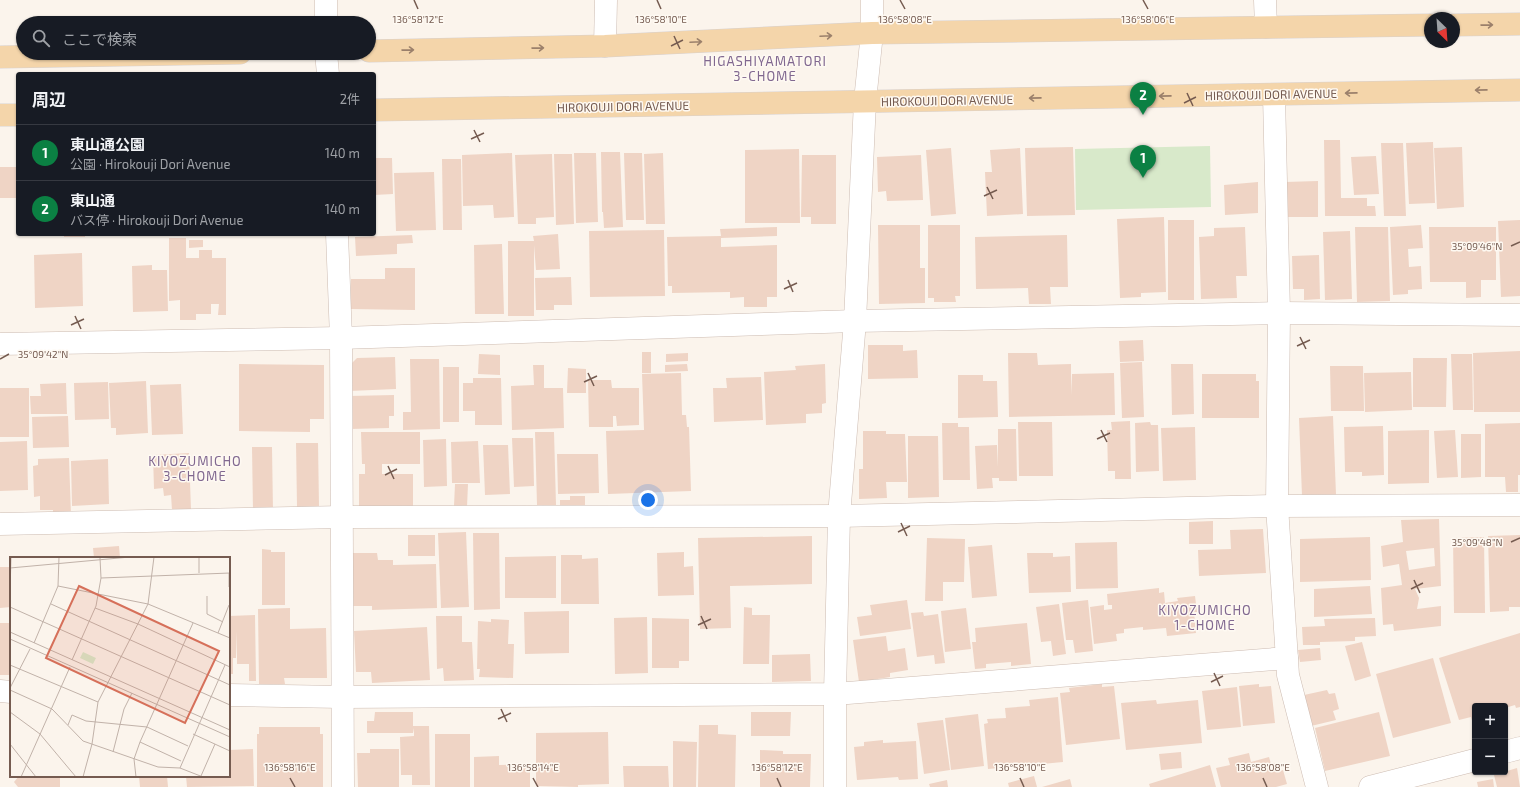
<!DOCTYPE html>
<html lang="ja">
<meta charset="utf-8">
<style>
:root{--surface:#171b24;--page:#242831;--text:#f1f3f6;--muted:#9ea1a6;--line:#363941;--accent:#0b8043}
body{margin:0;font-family:"Exo 2","Noto Sans JP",sans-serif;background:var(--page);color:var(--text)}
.controls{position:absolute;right:12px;bottom:12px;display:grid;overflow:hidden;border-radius:4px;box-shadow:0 1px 3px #0004}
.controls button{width:36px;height:36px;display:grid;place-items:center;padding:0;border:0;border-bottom:1px solid var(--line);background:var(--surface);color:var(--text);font:20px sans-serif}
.compass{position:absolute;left:1424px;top:12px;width:36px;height:36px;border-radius:50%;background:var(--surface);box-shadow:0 1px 3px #0004;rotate:155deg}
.you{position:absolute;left:648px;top:500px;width:14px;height:14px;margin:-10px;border:3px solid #fff;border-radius:50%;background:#1a73e8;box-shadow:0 0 0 6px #1a73e833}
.badge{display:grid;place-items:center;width:26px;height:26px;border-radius:50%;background:var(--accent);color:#fff;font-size:13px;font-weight:700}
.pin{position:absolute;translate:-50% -33px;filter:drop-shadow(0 1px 2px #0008)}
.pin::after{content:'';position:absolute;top:21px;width:14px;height:12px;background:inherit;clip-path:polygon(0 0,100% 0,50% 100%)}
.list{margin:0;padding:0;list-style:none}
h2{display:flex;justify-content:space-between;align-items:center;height:52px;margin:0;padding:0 16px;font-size:17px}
h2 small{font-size:13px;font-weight:400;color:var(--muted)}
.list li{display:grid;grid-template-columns:26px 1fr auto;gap:12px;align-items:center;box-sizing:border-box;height:56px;padding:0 16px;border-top:1px solid var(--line)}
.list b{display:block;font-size:15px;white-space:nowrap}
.list p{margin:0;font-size:13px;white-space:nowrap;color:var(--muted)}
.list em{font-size:13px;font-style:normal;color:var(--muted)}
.icon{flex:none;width:22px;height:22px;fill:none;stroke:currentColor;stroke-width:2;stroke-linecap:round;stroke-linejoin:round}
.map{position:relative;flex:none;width:1520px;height:787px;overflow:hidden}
.search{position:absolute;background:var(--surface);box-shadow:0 1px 3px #0004;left:16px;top:16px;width:360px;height:44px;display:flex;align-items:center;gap:10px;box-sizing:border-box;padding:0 14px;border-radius:22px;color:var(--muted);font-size:15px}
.panel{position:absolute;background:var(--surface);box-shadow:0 1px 3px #0004;left:16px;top:72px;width:360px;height:164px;border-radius:4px}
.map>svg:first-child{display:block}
.green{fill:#d8e9ca}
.building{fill:#efd4c5;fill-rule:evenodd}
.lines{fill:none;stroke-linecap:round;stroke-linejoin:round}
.street-casing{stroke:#cdbcb2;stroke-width:23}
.primary-casing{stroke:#d8d1ce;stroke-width:23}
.street{stroke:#fff;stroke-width:22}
.primary{stroke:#f4d5aa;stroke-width:22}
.oneway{stroke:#9b806b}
.ticks{fill:none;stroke:#755b50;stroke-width:1.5}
.labels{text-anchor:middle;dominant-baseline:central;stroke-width:3;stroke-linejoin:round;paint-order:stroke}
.street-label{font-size:12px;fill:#755b50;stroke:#fef9f2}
.neighbourhood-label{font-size:13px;letter-spacing:1px;fill:#816890;stroke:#fef9f2}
.inset-road{fill:none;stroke:#c1b2a9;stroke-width:1}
.view{fill:#d6705a;fill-opacity:0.15;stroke:#d6705a;stroke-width:2}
.inset-edge{fill:none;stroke:#755b50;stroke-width:2}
.ticks-label{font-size:10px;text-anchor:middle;fill:#755b50;stroke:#fef9f2;stroke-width:3;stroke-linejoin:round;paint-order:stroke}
</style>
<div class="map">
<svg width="1520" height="787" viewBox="0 0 1520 787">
<rect width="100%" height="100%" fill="#fbf4ec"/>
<path class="green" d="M1210,146L1211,207L1076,210L1075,149Z"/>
<g class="building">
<path d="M1324,140H1340L1341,198H1367V206H1375L1376,216H1325Z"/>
<path d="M1433,142L1435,203L1409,204L1406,143Z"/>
<path d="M1381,143H1403L1406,216H1384Z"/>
<path d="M1073,147L1075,215L1027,216L1025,148Z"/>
<path d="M1462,147L1464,207L1437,209L1434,148Z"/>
<path d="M951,148L956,214L931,216L926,150Z"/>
<path d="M1020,148L1023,214L987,216L985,172H992L990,150Z"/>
<path d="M799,149L800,223H745V150Z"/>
<path d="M601,152H620L623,227L604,228L603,212H602Z"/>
<path d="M512,153L514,217L494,218L493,205L463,206L462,155Z"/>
<path d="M574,153H596L598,222L576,223Z"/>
<path d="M624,153H642L644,220H626Z"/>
<path d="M663,153L665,224H646L644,154Z"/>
<path d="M552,154L554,217L536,218V224H518L515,155Z"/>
<path d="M554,154H572L574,224L556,225Z"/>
<path d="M802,155H836V224H811V217H801Z"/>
<path d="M921,155L923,200L887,201L886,191L878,192L877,157Z"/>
<path d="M1376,156L1379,194L1354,195L1351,157Z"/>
<path d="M374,158H392L393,194L374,195Z"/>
<path d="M442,159H461L462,230H443Z"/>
<rect x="0" y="167" width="18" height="31"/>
<path d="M434,172L436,230L396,231L394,173Z"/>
<path d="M1318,181V217H1286L1285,182Z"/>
<path d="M1258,182V213L1225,215L1224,185Z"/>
<path d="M1164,217L1166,292L1141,293V297L1120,298L1117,219Z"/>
<rect x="1168" y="220" width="26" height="80"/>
<path d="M1520,220V296L1501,297L1498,221Z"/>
<path d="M878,225H920V268H925V303L879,304Z"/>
<path d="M928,225H960V296H955L956,302H934V298H928Z"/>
<path d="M1421,225L1423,248L1408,249L1409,267L1421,266L1422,289L1408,290V294L1393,295L1390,227Z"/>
<path d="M777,227V236L721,238V247L777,245V297H767V307H744V297L730,298V292L672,293V286H668L667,237L721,236L720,229Z"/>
<path d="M1245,227L1247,276H1236L1237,298L1201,299L1199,237L1214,236V228Z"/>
<path d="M1355,227H1388L1390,301L1357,302Z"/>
<path d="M1429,227H1496V280H1481V297L1466,298V282H1430Z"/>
<path d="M664,230L665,296L590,297L589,231Z"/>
<path d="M1350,231L1352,299L1325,300L1323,232Z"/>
<rect x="22" y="234" width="38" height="2"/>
<rect x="64" y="234" width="21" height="3"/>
<path d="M192,234H234V235L192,236Z"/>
<path d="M558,234L560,269L536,270L534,245V316H508V241H534L533,236Z"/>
<path d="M412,235L413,243L397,244V254L356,256L355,237Z"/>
<path d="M1067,235L1068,287H1050L1051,304H1029L1028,288L976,289L975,237Z"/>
<path d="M169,238H186V258H199V250H212V258H226V315H218L219,304H211V314H196V320H180V300L169,301Z"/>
<path d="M189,240H203V247L189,248Z"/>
<path d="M502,244L504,314H475L474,245Z"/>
<path d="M82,253L83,306L35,308L34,255Z"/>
<path d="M1319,255L1320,299L1304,300V289H1293L1292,256Z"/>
<path d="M152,265V270H167L168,311L133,312L132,266Z"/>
<path d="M385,268H415V310L350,309L351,279H385Z"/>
<path d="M571,277L572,305H554V310H536L535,278Z"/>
<path d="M1143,340L1144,361L1120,362L1119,341Z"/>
<path d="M868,345H903V351L917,350L918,378L868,379Z"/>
<path d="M1520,351V412H1474L1473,353Z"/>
<rect x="642" y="352" width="9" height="21"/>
<path d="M688,353V361L666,362V354Z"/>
<path d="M1008,353H1037L1038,365L1071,364V395L1072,374L1114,373L1115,415L1009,417Z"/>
<path d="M479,354L500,355V375L478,374Z"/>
<path d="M1451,354H1472L1473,410H1453Z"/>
<path d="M395,357L396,389L349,391L348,367L357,358Z"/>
<path d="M1413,358H1447L1446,407H1413Z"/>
<path d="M410,359H439L440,429L403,430V412H411Z"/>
<path d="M1142,362L1144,417L1122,418L1120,363Z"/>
<path d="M239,364L324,365V419H310V432L239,431Z"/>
<path d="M687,364L688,371L665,372V365Z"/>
<path d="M825,364L826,403L822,404V413L806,414V423L766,425L764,372L796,370L795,366Z"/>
<path d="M1171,364H1193L1194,414L1172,415Z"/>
<path d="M533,365H544V388H563L564,428L512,430L511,386L534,385Z"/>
<path d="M1330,366H1363L1364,411H1331Z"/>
<rect x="443" y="367" width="16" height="55"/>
<path d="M568,368L586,369V393H567Z"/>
<path d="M1411,372L1412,410L1365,412L1364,373Z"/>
<path d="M681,373L682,415H686L687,427H689L691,491L608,494L606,431L644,430L642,374Z"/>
<path d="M1202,374H1256V381H1259V418H1202Z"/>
<path d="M958,375H983V381H997L998,417L958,418Z"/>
<path d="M761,377L763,420L714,422L713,388H727L726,378Z"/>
<path d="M473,378H501L502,425H475V411H463V383H473Z"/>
<path d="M588,380H611L612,388H639V425L617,426L616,416H613V427H589Z"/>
<path d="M146,381L148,433L116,435V428H111L109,383Z"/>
<path d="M108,382L109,419L75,420L74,383Z"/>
<path d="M66,383L67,414H31L30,396H41L40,384Z"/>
<path d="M181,384L183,434L152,435L150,385Z"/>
<rect x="0" y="388" width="29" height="49"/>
<path d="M394,395V416H389V428L350,429L349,396Z"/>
<path d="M68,416L69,447L33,448L32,417Z"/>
<path d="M1333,416L1336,495L1302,496L1299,418Z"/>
<path d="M1130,421L1131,479H1115V471H1108L1107,430H1112L1111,422Z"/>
<path d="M1018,422H1052L1053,476H1019Z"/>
<path d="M1150,422L1151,425H1158L1159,471L1136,472L1135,423Z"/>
<path d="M942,423H958V427H969L970,480H943Z"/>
<path d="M1520,423V475H1518V492H1506L1505,477H1485V424Z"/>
<path d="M1383,426L1384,475L1362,476V472H1345L1344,427Z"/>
<path d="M1195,427L1196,480L1163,481L1161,428Z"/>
<path d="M998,429H1016L1017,481H999V478H992L993,488L977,489L975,446L997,445L998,467Z"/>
<path d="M1429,430V483L1388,484V431Z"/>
<path d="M1455,430L1458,477L1437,478L1434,431Z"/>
<path d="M863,431H886V434H905L907,482H886L887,498L859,499V469H863Z"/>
<path d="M361,432H420V464H382V474H413V510H359V474H365V464H362Z"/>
<path d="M535,432H554L556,505H537Z"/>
<path d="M1461,434H1481V477L1461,478Z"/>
<path d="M908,436H938L939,497L908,498Z"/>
<path d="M512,438H533L534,486L514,487Z"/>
<path d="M446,439L447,486L424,487L423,440Z"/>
<path d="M27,441L28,490L0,491V442Z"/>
<path d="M478,441L480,483H452L451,442Z"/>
<path d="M296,443H318L319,507H297Z"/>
<path d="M483,445H508L510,494L485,495Z"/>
<path d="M252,447H272L273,512H253Z"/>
<path d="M189,453L191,510H172L171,495L164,496L163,488L154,489L153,455Z"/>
<path d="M557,454H598L599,493L558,494Z"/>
<path d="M69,458L71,515H53V510H40V496L34,497L33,466L38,465V459Z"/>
<path d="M108,459L109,504L72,506L71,461Z"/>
<path d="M455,484H468L467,507L454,506Z"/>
<path d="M570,496H585V507L560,506V500H570Z"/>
<path d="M1439,519L1441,586L1415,589L1419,598L1417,609L1441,606V626L1394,631L1393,624L1383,625L1381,588L1402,585L1399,564L1383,567L1381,546L1403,542L1401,520ZM1434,548L1435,566L1409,570L1406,551Z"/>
<path d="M1213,521V544H1189V522Z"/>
<path d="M1263,529L1266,573L1199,576L1198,550L1231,549L1230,530Z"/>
<path d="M466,532L469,607L441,608L438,533Z"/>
<path d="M473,533H499L500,609L474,610Z"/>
<rect x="408" y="535" width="27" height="21"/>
<path d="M1520,535V607H1509V611L1490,612L1488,536Z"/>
<path d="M812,536V584L730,586L731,628L700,629L698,538Z"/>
<path d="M1370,537L1371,580L1300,582V539Z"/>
<path d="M1484,537L1485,613H1454L1453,538Z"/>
<path d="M927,538L965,539L964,582H943V601H925Z"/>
<path d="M1117,542L1118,588L1076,589L1075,543Z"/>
<path d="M992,545L997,596L972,598L968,547Z"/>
<path d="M119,546L120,558H94L93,548Z"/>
<path d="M262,549L271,550V552H285V605H262Z"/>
<path d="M684,552V567L693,566L694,595L658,596L657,553Z"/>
<path d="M352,553H377L378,560H393V565L436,564L437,608L372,610V606H353Z"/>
<path d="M1027,553H1053V557L1070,556L1071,592L1029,593Z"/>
<path d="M561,555H582V559L598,558L599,604H561Z"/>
<path d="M556,556V598H505V557Z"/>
<path d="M0,567H11V607L0,608Z"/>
<path d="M1370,586L1372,614L1314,617V589Z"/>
<path d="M1159,588V593L1164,592L1165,603L1178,601L1177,598L1195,596L1197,612H1194L1196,633L1167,636L1166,628L1143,630V627L1124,629V633L1116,634L1117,641L1094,644L1090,607L1104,605V610L1112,609V605H1108L1107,594Z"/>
<path d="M907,600L911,629L860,636L857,617L872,615L870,605Z"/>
<path d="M1088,600L1093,651L1075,653L1073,640H1066L1062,603Z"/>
<path d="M1059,604L1066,654L1053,656L1051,641L1041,642L1036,607Z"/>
<path d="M744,607L752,608V615H770L769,664H743Z"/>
<path d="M290,608V629L326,628L327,678H284L285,684H259L258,609Z"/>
<path d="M966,608L971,649L945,652L941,611Z"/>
<path d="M569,611V653L525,654L524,612Z"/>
<path d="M923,612L924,616L938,614L945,663L935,664L934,655L917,657L911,613Z"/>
<path d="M255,615L256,681H249V664H237V631L236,658H233V674H229V616Z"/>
<path d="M436,616H462V642H472L474,680L444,681L443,668L437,669Z"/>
<path d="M647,617L648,673L615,674L614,618Z"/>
<path d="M652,618L689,619V661H679V668H652Z"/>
<path d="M1375,618L1376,636L1355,637V641L1320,642V645H1303L1302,627L1325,626L1324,619Z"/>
<path d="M491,619L509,620L508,644H514L513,678L479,677L480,669H477L478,621L491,622Z"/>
<rect x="0" y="623" width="11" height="52"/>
<path d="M1027,623L1031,664L1011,666V662L986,664V668L975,669L972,642H976L975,628Z"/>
<path d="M427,627L430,680L372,683L371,672H356L354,631Z"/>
<path d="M1520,633V707L1516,708L1515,705L1505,708V706H1475V723L1473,724L1471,717L1459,720L1439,658Z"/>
<path d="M886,636L888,651L905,648L908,670L890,673V677L859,682L853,640Z"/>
<path d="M1362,642L1371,676L1355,681L1345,646Z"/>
<path d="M1320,648L1321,660L1300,662L1298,650Z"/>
<path d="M810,654L811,681L772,682V655Z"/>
<path d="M1433,658L1451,723L1393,738L1376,674Z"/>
<path d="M1102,684V687L1114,686L1120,739L1066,745L1060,693L1070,692L1069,688Z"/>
<path d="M1259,684V687L1271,686L1275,723L1243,726L1239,686Z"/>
<path d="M1237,687L1241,727L1207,730L1202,691Z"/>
<path d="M1327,690L1329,694L1335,693L1339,709L1333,711L1336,720L1311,726L1304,695Z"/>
<path d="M1058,697L1063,762L988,769L984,724L988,723L987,719L1006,718L1005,708L1030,706L1029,700Z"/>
<path d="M1156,700L1157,704L1198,700L1202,743L1126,750L1121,703Z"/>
<path d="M375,712H413V726H429L430,785H412V775H401L400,737L414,736V728L413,733H367V721H374Z"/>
<path d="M751,712H791L790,736H751Z"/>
<path d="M1379,712L1390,756L1325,771L1315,728Z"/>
<path d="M978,714L984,766L951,770L945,718Z"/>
<path d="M943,720L950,770L924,774L917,723Z"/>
<path d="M699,725H718V734L736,735L735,787H698Z"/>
<path d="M259,727H320V734H323V787H257V734H259Z"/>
<path d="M608,732L609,784L578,785V787L536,786V733Z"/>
<rect x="435" y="734" width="35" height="53"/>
<path d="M883,740V743L916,741L918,779L899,780L898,777L857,780L854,747L864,746V742Z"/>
<path d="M673,741L697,742L696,787H673Z"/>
<path d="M253,749L254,786L187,787L186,776H229V750Z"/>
<path d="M370,749H399V787H358L357,753H370Z"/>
<path d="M760,750L783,751V754H811L810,787H760Z"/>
<path d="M1181,752L1182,768L1161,770L1159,754Z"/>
<path d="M1249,753L1251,762L1269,757L1271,764L1275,763L1278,772L1283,770L1287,784L1276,787H1221L1216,768L1230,765L1228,758Z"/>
<path d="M499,756V765L530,764V787H474V757Z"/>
<path d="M1210,765L1216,787H1150L1149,784Z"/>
<path d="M623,766H668L669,787H624Z"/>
<path d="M1517,768L1520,787H1497L1494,775Z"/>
<path d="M19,776H60V787H18L14,782Z"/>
<path d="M139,776H167L168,787H140Z"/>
<path d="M1034,776L1037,787H1009L1008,783Z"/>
<path d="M1070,779L1072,787H1042Z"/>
<path d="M1493,779L1494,787H1478L1477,782Z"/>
<path d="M947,780L948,787H930L929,784Z"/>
</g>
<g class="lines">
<g class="street-casing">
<g id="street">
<path d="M326,0V23"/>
<path d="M1265,0L1266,27"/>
<path d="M605,46L606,0"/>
<path d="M326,53L328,74"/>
<path d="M1274,95L1279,313L1277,506L1288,675L1317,787"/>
<path d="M337,234L341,338L343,787"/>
<path d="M0,344L341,338L855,321L1279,313L1520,315"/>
<path d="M0,524L343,517L839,516L1277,506L1520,505"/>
<path d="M0,691L11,692"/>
<path d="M229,695L342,697L835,694L1287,658"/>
<path d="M1505,752L1520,748"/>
<path d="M835,787V694L839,516L855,321L865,101L872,33V0"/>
<path d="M1370,787L1475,760"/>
</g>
</g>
<g class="primary-casing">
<g id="primary">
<path d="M1454,25L1520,24"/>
<path d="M369,51L605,46L872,33L1430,25"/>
<path d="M0,57L240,53"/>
<path d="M374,110L1520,90"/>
<path d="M0,115H18"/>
</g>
</g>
<use href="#street" class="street"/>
<use href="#primary" class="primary"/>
</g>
<defs><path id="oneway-shaft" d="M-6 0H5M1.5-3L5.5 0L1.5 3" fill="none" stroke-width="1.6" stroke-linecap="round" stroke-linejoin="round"/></defs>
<g class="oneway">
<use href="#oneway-shaft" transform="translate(1487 25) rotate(-1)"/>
<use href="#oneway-shaft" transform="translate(826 36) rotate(-3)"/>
<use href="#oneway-shaft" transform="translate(696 42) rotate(-3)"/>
<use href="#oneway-shaft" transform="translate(538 48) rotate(-1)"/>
<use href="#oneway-shaft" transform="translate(408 50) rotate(-1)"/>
<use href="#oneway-shaft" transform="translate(1481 90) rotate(179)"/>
<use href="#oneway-shaft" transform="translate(1351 93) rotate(179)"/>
<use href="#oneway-shaft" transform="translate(1165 96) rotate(179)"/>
<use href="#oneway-shaft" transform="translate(1035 98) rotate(179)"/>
</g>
<path class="ticks" d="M414,0L418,9M657,0L661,9M900,0L905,9M1143,0L1148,9M674,36L680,49M671,46L683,40M1187,93L1193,106M1184,103L1196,97M474,130L480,142M471,139L484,133M987,187L993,199M984,196L997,190M1511,246L1520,242M788,280L793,292M784,289L797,283M75,316L81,329M71,325L84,319M1300,337L1306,349M1297,346L1310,340M0,359L9,354M588,373L594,386M584,382L597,376M1101,430L1107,442M1097,439L1110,433M388,466L394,479M385,475L397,469M901,523L907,536M898,532L910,526M1511,542L1520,538M1414,580L1420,593M1411,589L1423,583M701,616L707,629M698,625L711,619M1214,673L1220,686M1211,682L1223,676M501,709L507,722M498,719L511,713M290,778L295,787M533,778L538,787M777,778L781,787M1020,778L1024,787M1263,778L1267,787"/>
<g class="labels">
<g class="street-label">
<text transform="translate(1271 94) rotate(-1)">HIROKOUJI DORI AVENUE</text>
<text transform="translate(947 100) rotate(-1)">HIROKOUJI DORI AVENUE</text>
<text transform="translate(623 106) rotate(-1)">HIROKOUJI DORI AVENUE</text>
</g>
<g class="neighbourhood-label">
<text x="765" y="61">HIGASHIYAMATORI<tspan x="765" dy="15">3-CHOME</tspan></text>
<text x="195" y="461">KIYOZUMICHO<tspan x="195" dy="15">3-CHOME</tspan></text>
<text x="1205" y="610">KIYOZUMICHO<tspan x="1205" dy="15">1-CHOME</tspan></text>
</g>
</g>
<g transform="translate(10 557)">
<rect width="220" height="220" fill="#fbf4ec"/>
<path d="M73,95L86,101L83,107L70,101Z" fill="#d8e9ca"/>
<path class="inset-road" d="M49,0L48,29L138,47L88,145L82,187L73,220M144,0L138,47L220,81M0,11L120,0M189,16V0M219,16V30M91,21L220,16M0,35L1,0M197,39V57L213,65M41,47L220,128M0,50L220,148M85,51L128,67L220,110M0,75L220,173M208,76L219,48M0,82L220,180M24,86L48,29M62,103L86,49L91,21L90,1M0,108L88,145M0,131L20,92M0,133L42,152L73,184L148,210L170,211L193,220M0,155L30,177L66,220M58,168L62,158L76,164L137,170L178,189M183,177L220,194M130,185L171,204M0,187L26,220M103,195L114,152L122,136M170,211L215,108M191,219L205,187M11,220L60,110M126,220L124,202L130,185L183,66"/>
<path class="view" d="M69,29L209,94L175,166L36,101Z"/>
<rect width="220" height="220" class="inset-edge"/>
</g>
<g class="ticks-label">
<text x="418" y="23">136°58'12"E</text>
<text x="661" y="23">136°58'10"E</text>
<text x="905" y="23">136°58'08"E</text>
<text x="1148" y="23">136°58'06"E</text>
<text x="1477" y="250">35°09'46"N</text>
<text x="43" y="358">35°09'42"N</text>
<text x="1477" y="546">35°09'48"N</text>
<text x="290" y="771">136°58'16"E</text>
<text x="533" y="771">136°58'14"E</text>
<text x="777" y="771">136°58'12"E</text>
<text x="1020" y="771">136°58'10"E</text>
<text x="1263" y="771">136°58'08"E</text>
</g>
</svg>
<div class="controls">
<button>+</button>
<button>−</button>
</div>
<svg class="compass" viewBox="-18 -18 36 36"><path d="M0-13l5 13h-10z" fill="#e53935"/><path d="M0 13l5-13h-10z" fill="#9ea1a6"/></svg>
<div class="you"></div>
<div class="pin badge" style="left:1143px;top:178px">1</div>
<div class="pin badge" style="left:1143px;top:115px">2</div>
<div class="search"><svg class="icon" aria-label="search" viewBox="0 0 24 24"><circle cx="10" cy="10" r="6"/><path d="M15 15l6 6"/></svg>ここで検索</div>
<section class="panel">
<h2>周辺<small>2件</small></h2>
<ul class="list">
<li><span class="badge">1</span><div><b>東山通公園</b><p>公園 · Hirokouji Dori Avenue</p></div><em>140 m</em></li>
<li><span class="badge">2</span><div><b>東山通</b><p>バス停 · Hirokouji Dori Avenue</p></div><em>140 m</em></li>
</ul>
</section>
</div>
